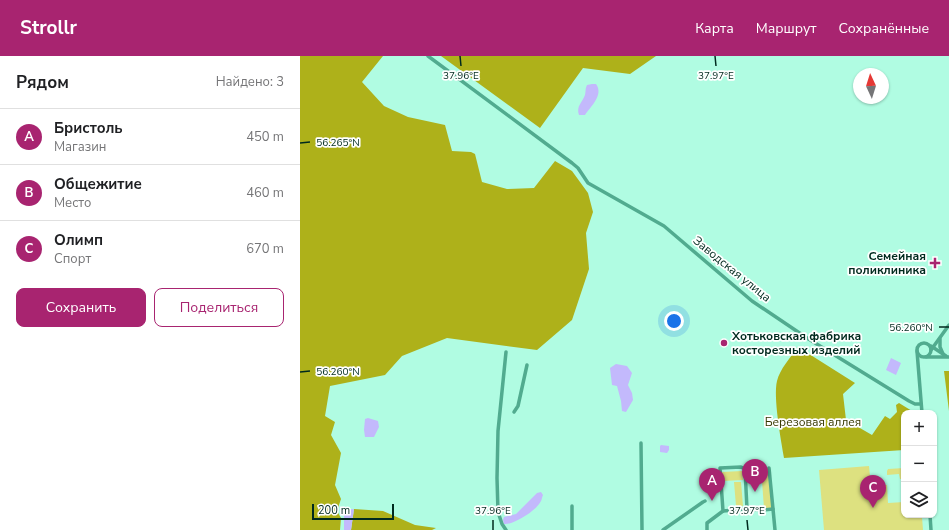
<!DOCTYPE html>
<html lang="ru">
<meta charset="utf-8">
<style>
:root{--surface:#fff;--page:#f6f6f6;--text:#202124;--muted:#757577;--line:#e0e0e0;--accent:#a82470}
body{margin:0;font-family:"Nunito Sans",sans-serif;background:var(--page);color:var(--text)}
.controls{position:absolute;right:12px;bottom:12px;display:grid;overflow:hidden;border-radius:8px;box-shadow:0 1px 3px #0004}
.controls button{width:36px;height:36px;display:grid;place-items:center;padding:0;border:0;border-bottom:1px solid var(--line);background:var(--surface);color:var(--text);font:20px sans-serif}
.compass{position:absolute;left:553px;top:12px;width:36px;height:36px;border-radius:50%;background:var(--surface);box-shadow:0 1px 3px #0004;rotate:356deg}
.scale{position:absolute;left:12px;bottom:10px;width:82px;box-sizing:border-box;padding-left:4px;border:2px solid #002a1e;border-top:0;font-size:11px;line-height:14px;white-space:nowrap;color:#002a1e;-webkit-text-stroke:3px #fff;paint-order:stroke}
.you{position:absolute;left:374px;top:265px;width:14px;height:14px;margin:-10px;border:3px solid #fff;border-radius:50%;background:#1a73e8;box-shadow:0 0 0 6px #1a73e833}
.badge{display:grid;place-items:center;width:26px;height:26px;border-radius:50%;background:var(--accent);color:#fff;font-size:13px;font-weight:700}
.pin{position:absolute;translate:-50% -33px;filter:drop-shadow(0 1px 2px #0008)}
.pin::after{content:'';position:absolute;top:21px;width:14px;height:12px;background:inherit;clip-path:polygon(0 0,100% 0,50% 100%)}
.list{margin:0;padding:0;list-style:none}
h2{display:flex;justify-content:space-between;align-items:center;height:52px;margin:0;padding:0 16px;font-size:17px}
h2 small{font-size:13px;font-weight:400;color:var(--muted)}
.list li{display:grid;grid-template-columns:26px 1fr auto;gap:12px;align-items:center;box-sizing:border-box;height:56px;padding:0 16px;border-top:1px solid var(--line)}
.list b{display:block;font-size:15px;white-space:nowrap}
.list p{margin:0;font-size:13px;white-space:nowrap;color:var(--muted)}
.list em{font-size:13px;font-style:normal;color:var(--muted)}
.actions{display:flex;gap:8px;padding:12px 16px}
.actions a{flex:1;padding:9px 0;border:1px solid var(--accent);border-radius:8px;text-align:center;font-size:14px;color:var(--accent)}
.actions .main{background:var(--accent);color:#fff}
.icon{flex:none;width:22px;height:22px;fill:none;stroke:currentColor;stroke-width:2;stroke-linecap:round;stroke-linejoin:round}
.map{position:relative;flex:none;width:649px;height:474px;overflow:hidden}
header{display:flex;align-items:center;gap:24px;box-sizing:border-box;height:56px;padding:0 20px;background:var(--accent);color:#fff}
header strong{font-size:19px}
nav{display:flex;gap:22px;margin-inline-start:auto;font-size:14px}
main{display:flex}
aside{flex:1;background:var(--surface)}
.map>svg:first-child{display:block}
.green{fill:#dde180}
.forest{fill:#aeb11a}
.water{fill:#c3b9fc}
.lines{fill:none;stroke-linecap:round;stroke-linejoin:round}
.minor{stroke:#51ab8f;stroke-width:3.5}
.ticks{fill:none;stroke:#002a1e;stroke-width:1.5}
.poi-dot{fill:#a82470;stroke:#fff;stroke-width:1.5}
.labels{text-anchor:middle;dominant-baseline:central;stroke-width:3.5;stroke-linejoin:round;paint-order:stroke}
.poi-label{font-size:12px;font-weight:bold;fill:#002a1e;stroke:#fff;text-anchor:end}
.street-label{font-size:12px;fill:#002a1e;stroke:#fff}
.park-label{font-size:12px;fill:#373800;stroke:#fff}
.ticks-label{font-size:10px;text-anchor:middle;fill:#002a1e;stroke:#fff;stroke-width:3.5;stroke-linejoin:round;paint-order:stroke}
</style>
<header>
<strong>Strollr</strong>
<nav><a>Карта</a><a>Маршрут</a><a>Сохранённые</a></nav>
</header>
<main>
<aside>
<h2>Рядом<small>Найдено: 3</small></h2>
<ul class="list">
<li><span class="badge">A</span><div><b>Бристоль</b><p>Магазин</p></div><em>450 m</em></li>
<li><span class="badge">B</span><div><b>Общежитие</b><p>Место</p></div><em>460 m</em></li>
<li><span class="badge">C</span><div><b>Олимп</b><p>Спорт</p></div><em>670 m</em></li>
</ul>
<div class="actions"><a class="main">Сохранить</a><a>Поделиться</a></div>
</aside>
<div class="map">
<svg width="649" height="474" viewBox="0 0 649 474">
<rect width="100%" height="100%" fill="#b0fce2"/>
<g class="green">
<path d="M569,410L571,430L587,429L588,447L604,446V459H620L622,461L623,474H524L519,414Z"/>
<path d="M461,412H468L472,452H464Z"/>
<path d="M604,412V423H600L599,418L587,419V415L588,413Z"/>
<path d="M442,415L443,424L423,425L422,416Z"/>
<path d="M434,426H441L443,450H436Z"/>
</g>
<g class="forest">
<path d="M0,0H83L62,26L84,50L108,61L145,69L152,95L171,96L175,98L182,126L207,133L234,132L255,105L272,115L288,137L293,156L286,177L289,213L272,264L237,294L147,282L102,300L85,319L30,330L25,360L35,366L31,379L41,397L35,429L41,443L37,455L41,462L40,474H0Z"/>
<path d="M141,0H356L330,18L283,12L240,72Z"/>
<path d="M498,291L555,327L543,338L546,364L572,379L585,360L590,363L597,356L596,349L599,347L612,355V357H604V394L484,402C481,384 473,341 477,325C480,313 490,302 498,291Z"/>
<path d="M644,315H649V355Z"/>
<path d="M54,453L83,455L115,469L136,472L132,474H51Z"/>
</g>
<g class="water">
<path d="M292,28H296C304,39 291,50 285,59H279C276,50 282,47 285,39C286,35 285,33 287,29Z"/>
<path d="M591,302L601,307L596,319L586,314Z"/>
<path d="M316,308L327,310L332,317L328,329L332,337L333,344L326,356L322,355L321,345L317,330L312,329L310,312Z"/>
<path d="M68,362L78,365L79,371L74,381H65L64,374L65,363Z"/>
<path d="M361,389L369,390V394L367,397L360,396V390Z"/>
<path d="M241,436L243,439C242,441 242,443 241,445C237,454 214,469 204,468L203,464L204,461L216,458L237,437Z"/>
<path d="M54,453L51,474H44V454Z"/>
</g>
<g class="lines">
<g class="minor">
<path d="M128,0L272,107L278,112L288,127L364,170L452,245L507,282L609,345L615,348H621"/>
<path d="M640,283V291L643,298"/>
<circle cx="624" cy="294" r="7"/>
<path d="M631,290L646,300"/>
<path d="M631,294L649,269"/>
<path d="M617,295L622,357"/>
<path d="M206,296L198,375L197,422L198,456L202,468L206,474"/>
<path d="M626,301H649"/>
<path d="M214,356L218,350L227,309"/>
<path d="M341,387L342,474"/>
<path d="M469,412L473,453"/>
<path d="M445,413L458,412"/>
<path d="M423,455L447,453L463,454L473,453L475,474"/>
<path d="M630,459L631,474"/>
<path d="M272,474V450"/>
<path d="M363,474L403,446L405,445"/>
<path d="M407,474V467L423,455L420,412L441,411L445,413L447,453"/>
</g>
</g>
<path class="ticks" d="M160,0L161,10M415,0L416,10M0,87L10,86M639,271H649M0,316L10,315M193,464V474M447,464L448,474"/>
<g class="poi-dot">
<path d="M633 201h4v4h4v4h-4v4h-4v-4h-4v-4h4z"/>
<circle cx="424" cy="287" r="4"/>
</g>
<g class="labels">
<g class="poi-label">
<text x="626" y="200">Семейная<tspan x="626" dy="14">поликлиника</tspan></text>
<text x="432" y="280" text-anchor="start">Хотьковская фабрика<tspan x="432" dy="14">косторезных изделий</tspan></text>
</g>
<g class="street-label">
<text transform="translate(432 213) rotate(39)">Заводская улица</text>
</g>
<g class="park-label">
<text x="513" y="366">Березовая аллея</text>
</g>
</g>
<g class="ticks-label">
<text x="161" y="23">37.96°E</text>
<text x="416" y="23">37.97°E</text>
<text x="38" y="90">56.265°N</text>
<text x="611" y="275">56.260°N</text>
<text x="38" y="319">56.260°N</text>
<text x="193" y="458">37.96°E</text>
<text x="447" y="458">37.97°E</text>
</g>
</svg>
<div class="controls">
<button>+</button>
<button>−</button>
<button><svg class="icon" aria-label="layers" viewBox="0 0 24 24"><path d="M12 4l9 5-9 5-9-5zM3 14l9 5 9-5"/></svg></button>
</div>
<svg class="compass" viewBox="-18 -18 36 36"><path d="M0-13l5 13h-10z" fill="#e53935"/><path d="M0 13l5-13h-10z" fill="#757577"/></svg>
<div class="scale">200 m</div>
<div class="you"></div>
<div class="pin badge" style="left:412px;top:445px">A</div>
<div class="pin badge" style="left:455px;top:436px">B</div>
<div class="pin badge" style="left:573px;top:452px">C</div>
</div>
</main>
